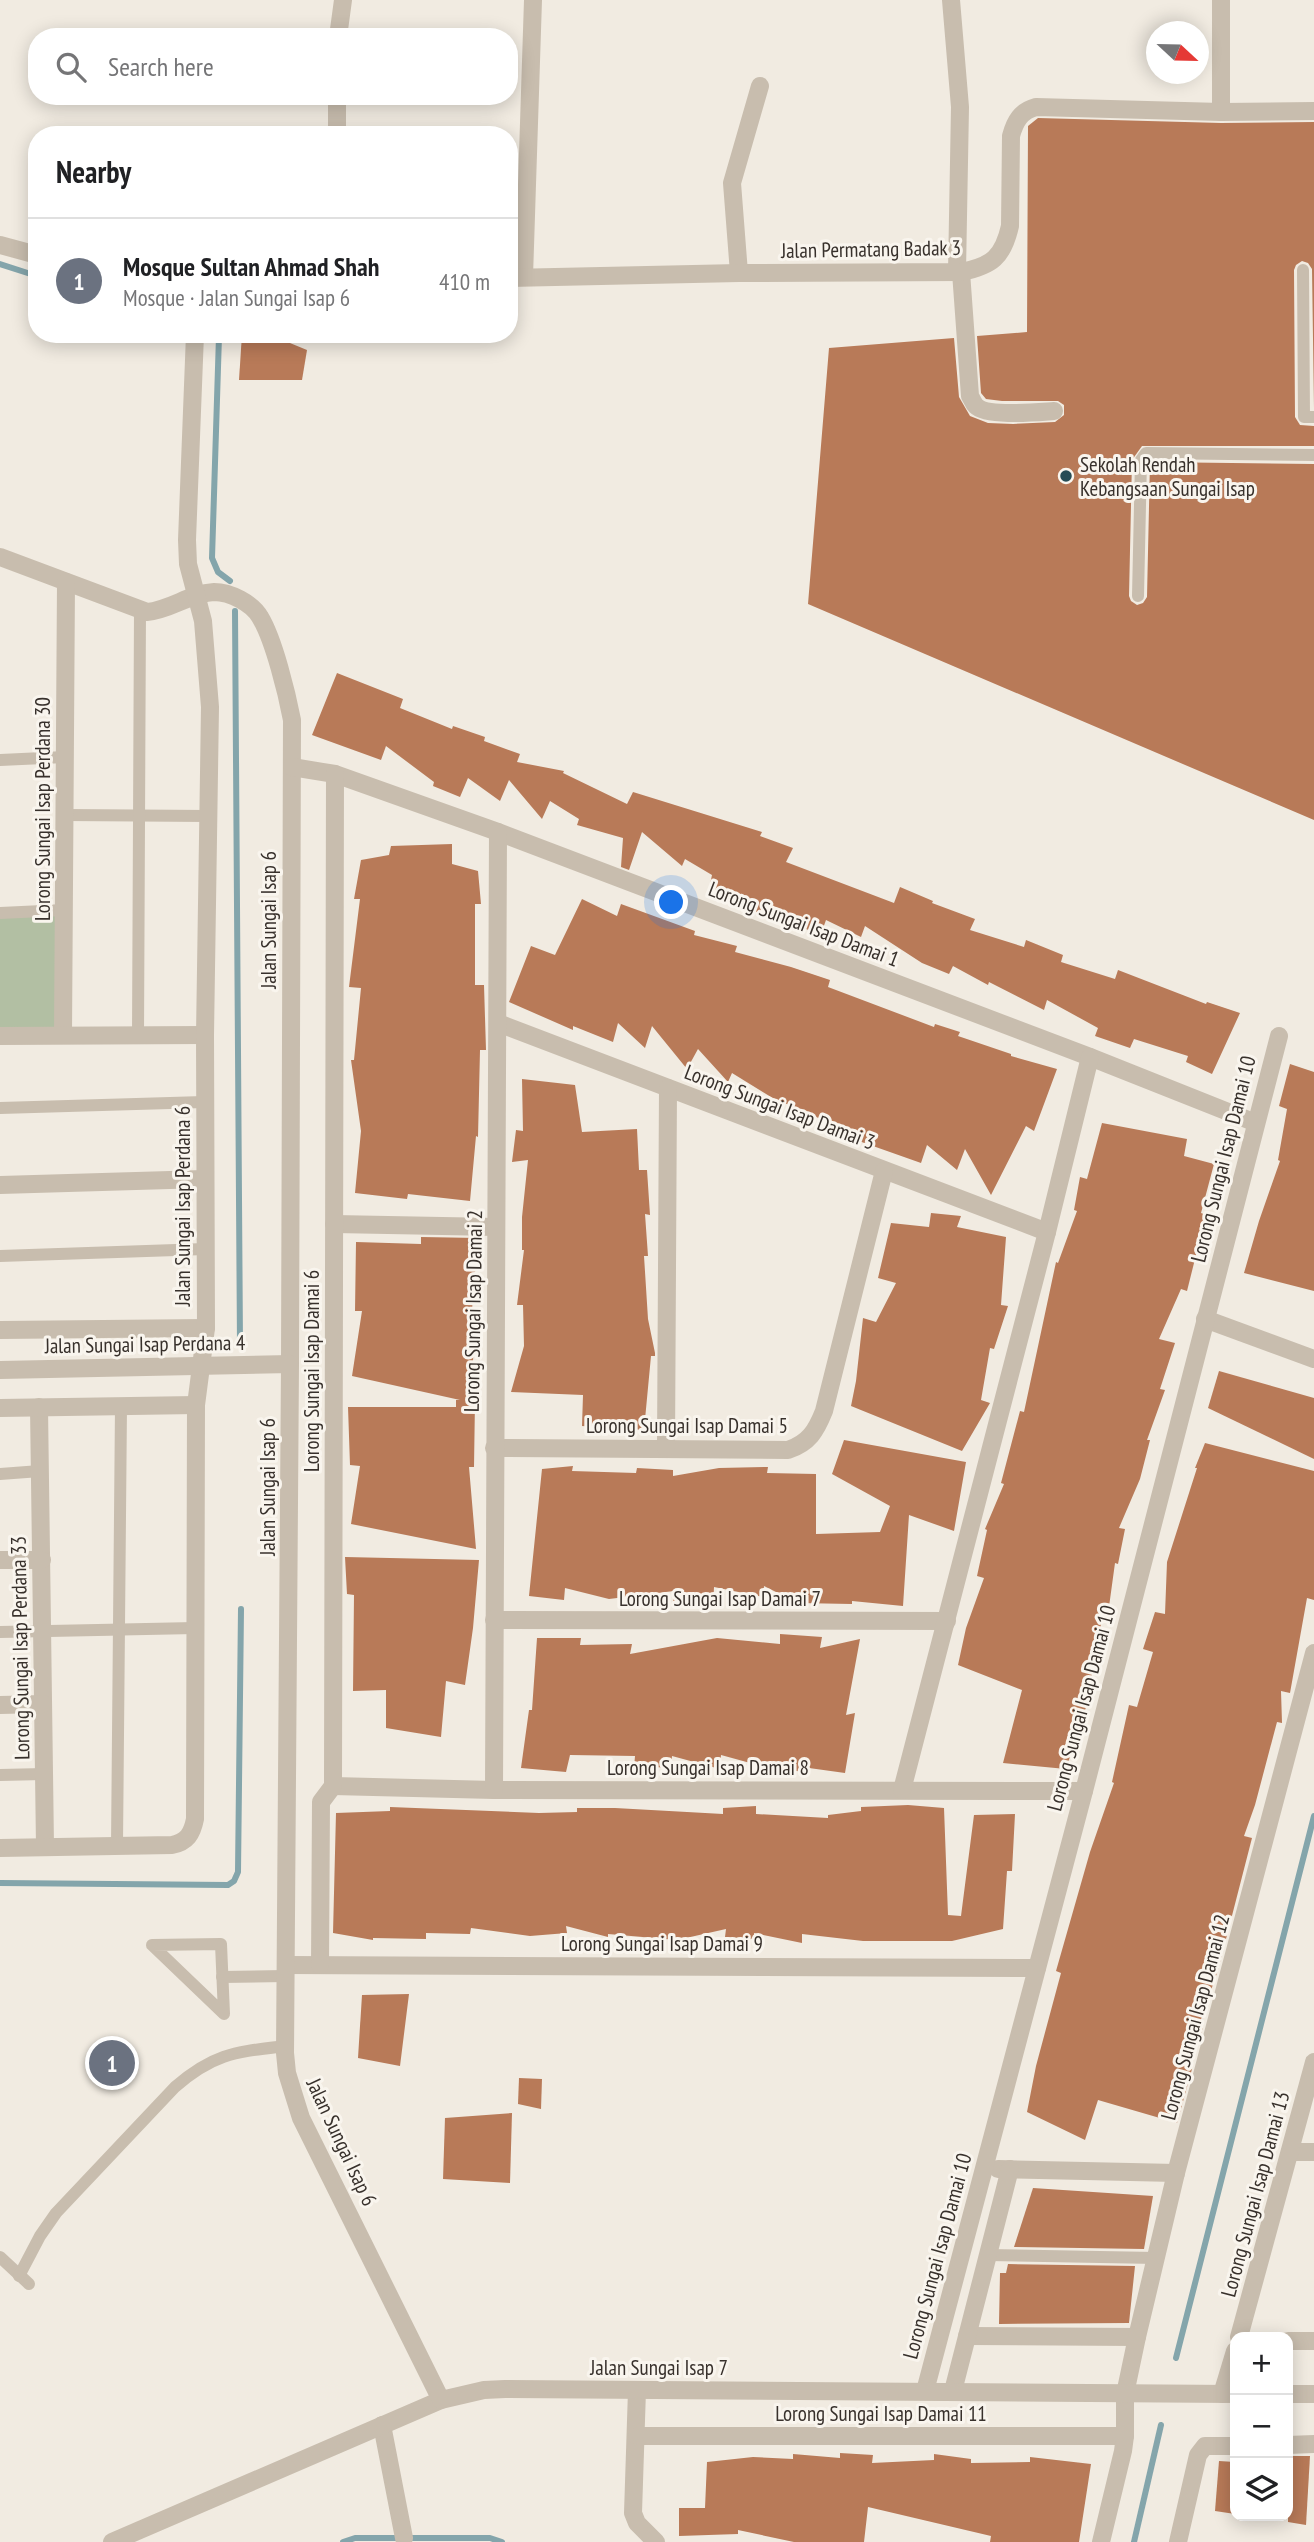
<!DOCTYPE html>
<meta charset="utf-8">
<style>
:root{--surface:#fff;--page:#f2f2f2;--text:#202124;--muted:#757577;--line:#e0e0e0;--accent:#264c55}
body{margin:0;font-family:"PT Sans Narrow",sans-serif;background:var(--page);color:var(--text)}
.controls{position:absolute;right:21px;bottom:21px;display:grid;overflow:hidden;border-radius:14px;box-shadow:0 4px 18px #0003}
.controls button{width:63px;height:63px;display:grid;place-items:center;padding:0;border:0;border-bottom:2px solid var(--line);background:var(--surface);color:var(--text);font:35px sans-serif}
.compass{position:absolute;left:1146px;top:21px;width:63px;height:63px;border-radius:50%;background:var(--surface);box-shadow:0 4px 18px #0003;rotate:112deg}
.you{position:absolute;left:672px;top:903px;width:24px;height:24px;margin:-18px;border:5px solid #fff;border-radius:50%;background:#1a73e8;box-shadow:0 0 0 10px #1a73e833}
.badge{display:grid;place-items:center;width:46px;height:46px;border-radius:50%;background:var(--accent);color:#fff;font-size:23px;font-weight:700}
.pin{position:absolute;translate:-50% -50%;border:4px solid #fff;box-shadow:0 2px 7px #0006}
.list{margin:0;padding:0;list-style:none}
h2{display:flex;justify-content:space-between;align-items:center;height:91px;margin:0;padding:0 28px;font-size:30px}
h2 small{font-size:23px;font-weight:400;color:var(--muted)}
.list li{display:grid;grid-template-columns:46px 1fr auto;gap:21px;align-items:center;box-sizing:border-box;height:126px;padding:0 28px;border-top:2px solid var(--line)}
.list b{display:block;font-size:26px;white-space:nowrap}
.list p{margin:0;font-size:23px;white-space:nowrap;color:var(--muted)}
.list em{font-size:23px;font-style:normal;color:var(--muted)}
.icon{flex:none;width:38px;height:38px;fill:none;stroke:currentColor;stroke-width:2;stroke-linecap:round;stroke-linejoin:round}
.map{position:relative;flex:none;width:1314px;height:2542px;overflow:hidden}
.search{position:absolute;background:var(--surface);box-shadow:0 4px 18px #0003;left:28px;top:28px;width:490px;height:77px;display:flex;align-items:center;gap:18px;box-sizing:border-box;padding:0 24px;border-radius:28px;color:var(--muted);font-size:26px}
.panel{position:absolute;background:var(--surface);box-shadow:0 4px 18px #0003;left:28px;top:126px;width:490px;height:217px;border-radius:28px}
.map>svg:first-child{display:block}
.green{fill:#b2bfa3}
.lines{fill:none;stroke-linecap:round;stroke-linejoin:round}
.stream{stroke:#84a5ab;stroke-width:6}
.building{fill:#b87a58}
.service{stroke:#c8bdae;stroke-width:12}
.minor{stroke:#c8bdae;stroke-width:18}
.tertiary{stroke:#c8bdae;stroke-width:18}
.poi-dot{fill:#264c55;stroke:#f9f5ee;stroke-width:2.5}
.labels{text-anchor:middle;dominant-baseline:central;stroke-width:6;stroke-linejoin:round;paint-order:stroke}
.street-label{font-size:21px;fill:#38312c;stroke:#f9f5ee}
.poi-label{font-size:21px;fill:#38312c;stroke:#f9f5ee;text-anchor:start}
</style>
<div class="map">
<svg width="1314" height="2542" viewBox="0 0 1314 2542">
<rect width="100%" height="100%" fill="#f1ebe1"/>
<path class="green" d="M58,915L56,1031H0V918Z"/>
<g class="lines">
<g class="stream">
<path d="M0,264L37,276"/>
<path d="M215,334L219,336L212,558L218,572L230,581"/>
<path d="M235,611L240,1345"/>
<path d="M0,1883L228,1885L234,1881L238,1872L241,1609"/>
<path d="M1176,2358L1314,1816"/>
<path d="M343,2542L355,2538H490L502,2542"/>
<path d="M1134,2542L1161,2425"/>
</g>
</g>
<g class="building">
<path d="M1038,118L1221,123L1314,122V408L1312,269L1308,263L1302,261L1296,265L1294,270L1295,417L1300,425L1314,426V446H1142L1132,460L1129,596L1131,601L1137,605L1143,603L1147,597L1150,462L1314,464V820L808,604L829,348L954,338L959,397L970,416L988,423L1013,424L1055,422L1064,415V405L1058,401H1002L986,399L981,393L977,336L1027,332L1028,126Z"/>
<path d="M242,334H268L307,350L302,380H239Z"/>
<path d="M337,673L403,699L400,708L452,729L453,726L485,737L484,741L520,754L517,762L564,771L563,773L627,804L633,792L762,832L760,836L793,848L786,862L894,903L900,887L933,901L932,903L975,919L970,930L1024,947L1026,940L1063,955L1061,962L1115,979L1118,970L1206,1004L1207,1002L1240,1013L1212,1074L1186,1062L1188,1056L1134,1039L1130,1048L1095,1036L1098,1028L1047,1000L1044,1010L989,982L988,985L953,966L949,974L922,963L865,926L861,937L826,920L821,934L763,915L740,905L742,899L709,889L712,875L685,859L682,866L642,832L629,870L621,867L623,838L577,825L579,819L550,801L542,819L509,780L500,801L468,778L460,797L433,786L434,782L386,746L381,760L312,735Z"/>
<path d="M452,844V864L478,871L481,904H475V985H484L486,1050H480L478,1137L476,1136L470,1201L408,1194L407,1199L355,1193L361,1131L351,1060H354L361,988L349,987L360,899H354L361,860L389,855L391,846Z"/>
<path d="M582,899L617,916L621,904L695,931L694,935L737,946L735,952L791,967L830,980L828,987L934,1027L935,1024L960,1032L958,1036L1011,1054V1056L1057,1069L1034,1131L1026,1126L991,1195L965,1149L957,1170L927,1145L921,1163L839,1134L841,1128L771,1097L732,1073L728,1082L698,1049L687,1069L652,1026L645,1048L618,1023L613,1042L573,1026V1030L509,1002L531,946L555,955Z"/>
<path d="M1290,1064L1314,1072V1291L1244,1273L1259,1221L1280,1161L1278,1160L1287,1109L1279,1106Z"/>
<path d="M522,1079L575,1085L582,1132L637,1129L639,1170H647L650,1215L645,1214L648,1256H644L648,1319L655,1353V1356H651L644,1430L582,1426L583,1395L511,1392L524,1346L523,1305H517L524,1250H522V1217L528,1160L512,1162L516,1130L523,1131Z"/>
<path d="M1102,1123L1187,1139L1184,1156L1214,1164L1201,1213L1206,1215L1187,1291L1181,1289L1159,1339L1175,1343L1160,1389L1165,1390L1147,1440H1150L1140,1479L1119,1528L1125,1529L1118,1564L1115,1563L1108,1614L1104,1612L1091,1666L1093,1667L1088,1701L1066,1769L1003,1763L1022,1690L958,1665L966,1628L984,1578L977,1576L987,1530L985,1529L1004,1484L1001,1483L1020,1411L1024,1412L1056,1262L1058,1263L1077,1211L1074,1210L1080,1177L1087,1179Z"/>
<path d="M931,1213L961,1216L957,1227L1006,1237L1001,1305L1008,1306L994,1349L990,1348L981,1400L990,1403L962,1451L851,1406L856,1381L863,1318L876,1322L896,1283L878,1278L891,1223L929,1227Z"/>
<path d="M421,1237L478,1238L471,1322H475L471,1400H475L474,1467H469L476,1549L351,1524L360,1466L350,1465L348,1407H456V1400H460L352,1376L362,1311H355L356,1242L421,1244Z"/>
<path d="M1219,1371L1314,1398V1459L1208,1408Z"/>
<path d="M844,1440L966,1462L954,1531L909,1515L903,1606L852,1601V1604L798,1603L764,1586L763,1597L714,1587L713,1608L673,1605L674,1591L609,1599L565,1588L564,1600L529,1596L542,1469L573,1466L572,1471L636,1473L637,1468L673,1470V1476L719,1468L768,1467L767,1473L816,1474V1534L880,1532L890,1506L832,1474Z"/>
<path d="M1205,1443L1314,1471V1600L1307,1598L1290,1693L1281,1691L1282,1723L1277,1722L1255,1805L1244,1836L1252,1838L1218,1970L1199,2025L1203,2027L1200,2037L1187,2068L1192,2069L1177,2123L1098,2100L1085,2140L1027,2112L1036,2066L1061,1973L1056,1971L1090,1852L1114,1783L1112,1782L1129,1705L1137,1707L1153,1652L1143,1649L1155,1612L1165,1614L1167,1562L1197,1468H1195Z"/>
<path d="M345,1557L479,1560L473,1628L465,1685L446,1681L441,1737L386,1728V1690L353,1691L354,1595L347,1594Z"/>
<path d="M780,1634L822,1637L820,1648L860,1639L846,1715L855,1713L845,1773L809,1768L808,1772L772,1769L721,1755L720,1769L672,1756L671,1767L634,1768L635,1756L570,1755L566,1772L521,1768L529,1710H532L537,1638H581L580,1645L632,1644L630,1654L717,1638L780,1644Z"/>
<path d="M908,1805L944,1808L948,1915L961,1916L974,1815L1015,1814L1012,1871H1007L1003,1929L952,1941H863L802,1934V1943L754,1933V1939L725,1937L726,1929L677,1940L608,1934V1937L566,1926L567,1933L530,1936L471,1928L470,1934L426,1933V1939L373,1938V1940L333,1933L336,1813L390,1811V1807L539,1813L577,1812V1808H615L723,1814V1808L756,1806V1814L828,1818V1815L861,1811V1807Z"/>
<path d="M409,1994L400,2066L358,2058L362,1995Z"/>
<path d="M519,2078L542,2079L541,2109L518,2104Z"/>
<path d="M512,2113L510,2183L443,2179L445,2118Z"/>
<path d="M1033,2188L1153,2196L1144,2249L1014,2247Z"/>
<path d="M1008,2264L1135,2266L1129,2323L999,2324L1000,2273H1006Z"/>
<path d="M840,2453L873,2455L872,2463L934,2460V2454L971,2459V2463L1030,2462V2457L1091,2464L1079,2542H990L991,2536L868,2507L864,2542H794L738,2530V2534L679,2536V2508H705L707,2462L753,2457L793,2459V2454L840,2458Z"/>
<path d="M1288,2456H1310L1306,2525L1288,2522Z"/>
<path d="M1219,2461L1235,2462V2514L1215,2511Z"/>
</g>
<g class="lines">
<g class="service">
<path d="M1303,270L1304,417H1314"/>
<path d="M1138,596L1141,460L1146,453L1314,455"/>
<path d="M0,760L65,757"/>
<path d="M65,815L208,816"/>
<path d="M0,913L64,910"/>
<path d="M138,1035L140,610"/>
<path d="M0,1108L204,1102"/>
<path d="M0,1256L205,1249"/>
<path d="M0,1474L40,1471"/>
<path d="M0,1632L195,1628"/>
<path d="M0,1775L44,1774"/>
<path d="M117,1845L121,1406"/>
<path d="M221,1944L224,2014L152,1945Z"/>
<path d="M222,1977L286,1976"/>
<path d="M988,2255L1156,2258"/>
<path d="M0,2257L29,2284"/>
<path d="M19,2276L40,2236L56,2213L175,2087C214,2053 236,2052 285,2046"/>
</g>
<g class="minor">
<path d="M951,0L960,107L957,272"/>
<path d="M338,37L343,0"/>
<path d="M337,96V135"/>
<path d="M1221,112V0"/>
<path d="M0,245L37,255"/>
<path d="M961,272L970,396C972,399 973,403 976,406C987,417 1038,412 1054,411"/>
<path d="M739,273L732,183L760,86"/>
<path d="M524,277L533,0"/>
<path d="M509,278L739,273L961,272C992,266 1003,257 1010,226L1011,136C1015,121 1021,111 1036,107L1221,112L1314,111"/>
<path d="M0,557L147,612C171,610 190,593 214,592C230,592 252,603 260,617C274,640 287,694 292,720L290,1364"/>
<path d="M292,767L335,774L498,832L1090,1057L1256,1123"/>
<path d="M498,1023L1047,1232"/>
<path d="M63,1035L66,582"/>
<path d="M0,1036L205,1035"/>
<path d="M0,1185L204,1179"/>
<path d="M334,1224L496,1227"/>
<path d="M1205,1319L1314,1359"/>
<path d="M0,1330L206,1328"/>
<path d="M39,1407L45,1846"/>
<path d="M0,1408L196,1405"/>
<path d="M494,1448L788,1450C809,1443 816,1431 824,1411L884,1171"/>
<path d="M666,1448L668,1088"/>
<path d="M0,1560H42"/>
<path d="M494,1620L947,1621"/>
<path d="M0,1705L43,1704"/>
<path d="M333,1786L494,1790L1084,1791"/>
<path d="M494,1790L498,832"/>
<path d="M902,1790L1047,1232L1090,1057"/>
<path d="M0,1848L172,1845C187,1842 192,1834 195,1819L196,1405L206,1328L205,1035L210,707L203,621L188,564L187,540L195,334"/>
<path d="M286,1965L1037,1968"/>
<path d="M320,1965L321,1802L333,1786L335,774"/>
<path d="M1290,2152H1314"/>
<path d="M998,2169L1176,2173"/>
<path d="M967,2336L1137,2337"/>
<path d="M1239,2337L1314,2062"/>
<path d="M1288,2341H1314"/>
<path d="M637,2390L633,2513L637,2523L656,2542"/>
<path d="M925,2391L1084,1791L1279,1036"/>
<path d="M953,2391L1010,2169"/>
<path d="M1222,2394L1235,2351"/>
<path d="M382,2425L404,2538"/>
<path d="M637,2436H1125"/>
<path d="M1288,2445L1314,2444"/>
<path d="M112,2542L441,2400"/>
<path d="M1101,2542L1123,2451L1125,2436V2394L1137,2337L1176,2173L1314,1653"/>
<path d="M1178,2542L1198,2455L1205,2446H1235"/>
</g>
<g class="tertiary">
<path d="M0,1370L290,1364L285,2053L287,2073L301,2118L441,2400L484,2390L505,2389L1235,2394"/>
<path d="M1288,2394H1314"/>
</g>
</g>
<circle class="poi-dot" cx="1066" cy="476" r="7"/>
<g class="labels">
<g class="street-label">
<text transform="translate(871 249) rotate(-1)">Jalan Permatang Badak 3</text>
<text transform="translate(42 809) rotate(-90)">Lorong Sungai Isap Perdana 30</text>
<text transform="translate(268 920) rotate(-90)">Jalan Sungai Isap 6</text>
<text transform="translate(804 924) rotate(21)">Lorong Sungai Isap Damai 1</text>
<text transform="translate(780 1107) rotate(21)">Lorong Sungai Isap Damai 3</text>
<text transform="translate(1223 1159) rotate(-76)">Lorong Sungai Isap Damai 10</text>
<text transform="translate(182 1206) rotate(-90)">Jalan Sungai Isap Perdana 6</text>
<text transform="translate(473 1311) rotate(-89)">Lorong Sungai Isap Damai 2</text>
<text transform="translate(145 1344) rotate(-1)">Jalan Sungai Isap Perdana 4</text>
<text transform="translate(311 1371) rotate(-90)">Lorong Sungai Isap Damai 6</text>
<text x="687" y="1425">Lorong Sungai Isap Damai 5</text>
<text transform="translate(267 1487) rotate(-90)">Jalan Sungai Isap 6</text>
<text x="720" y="1598">Lorong Sungai Isap Damai 7</text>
<text transform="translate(20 1648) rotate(-91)">Lorong Sungai Isap Perdana 33</text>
<text transform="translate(1081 1708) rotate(-75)">Lorong Sungai Isap Damai 10</text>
<text x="708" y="1767">Lorong Sungai Isap Damai 8</text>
<text x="662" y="1943">Lorong Sungai Isap Damai 9</text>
<text transform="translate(1195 2017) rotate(-75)">Lorong Sungai Isap Damai 12</text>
<text transform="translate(342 2142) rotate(65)">Jalan Sungai Isap 6</text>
<text transform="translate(1255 2194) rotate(-75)">Lorong Sungai Isap Damai 13</text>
<text transform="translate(937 2256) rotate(-75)">Lorong Sungai Isap Damai 10</text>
<text x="659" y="2367">Jalan Sungai Isap 7</text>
<text x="881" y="2413">Lorong Sungai Isap Damai 11</text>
</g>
<g class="poi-label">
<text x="1080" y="464">Sekolah Rendah<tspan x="1080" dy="24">Kebangsaan Sungai Isap</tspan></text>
</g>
</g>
</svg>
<div class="controls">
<button>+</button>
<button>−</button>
<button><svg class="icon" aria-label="layers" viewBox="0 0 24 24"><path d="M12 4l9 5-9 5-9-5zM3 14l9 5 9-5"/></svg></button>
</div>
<svg class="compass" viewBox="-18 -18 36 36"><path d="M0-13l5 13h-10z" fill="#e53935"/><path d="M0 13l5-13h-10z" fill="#757577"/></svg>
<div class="you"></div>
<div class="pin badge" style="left:112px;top:2063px;background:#6b7280">1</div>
<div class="search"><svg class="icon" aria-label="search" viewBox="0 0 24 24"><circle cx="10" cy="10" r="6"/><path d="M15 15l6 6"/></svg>Search here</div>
<section class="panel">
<h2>Nearby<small></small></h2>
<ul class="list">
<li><span class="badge" style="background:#6b7280">1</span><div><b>Mosque Sultan Ahmad Shah</b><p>Mosque · Jalan Sungai Isap 6</p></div><em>410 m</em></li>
</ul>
</section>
</div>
